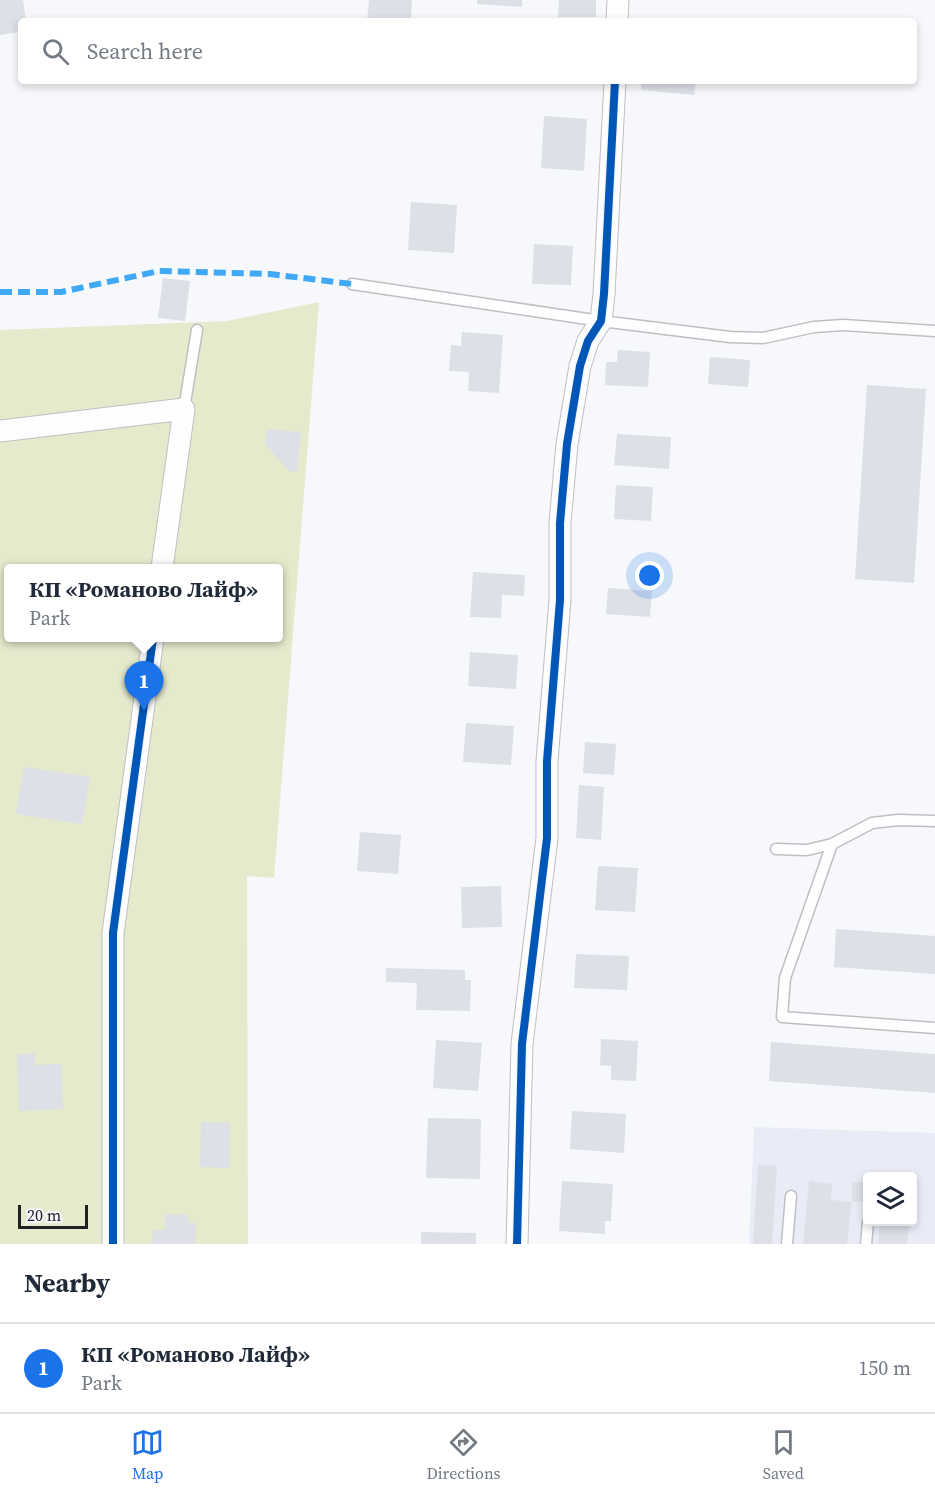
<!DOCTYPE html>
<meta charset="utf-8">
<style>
:root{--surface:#fff;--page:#f6f6f7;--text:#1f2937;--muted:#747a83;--line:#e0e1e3;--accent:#1a73e8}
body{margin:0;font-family:"Source Serif 4",serif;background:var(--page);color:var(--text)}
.controls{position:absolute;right:18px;bottom:18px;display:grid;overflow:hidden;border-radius:6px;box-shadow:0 3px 9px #0003}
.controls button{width:54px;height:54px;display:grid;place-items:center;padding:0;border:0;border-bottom:2px solid var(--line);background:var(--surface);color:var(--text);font:30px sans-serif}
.scale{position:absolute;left:18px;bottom:15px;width:70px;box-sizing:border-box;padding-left:6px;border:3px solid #202125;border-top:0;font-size:16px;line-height:21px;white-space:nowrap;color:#202125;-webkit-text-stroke:4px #f5f7fd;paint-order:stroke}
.you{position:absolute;left:650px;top:576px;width:21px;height:21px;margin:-15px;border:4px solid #fff;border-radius:50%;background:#1a73e8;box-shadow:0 0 0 9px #1a73e833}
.badge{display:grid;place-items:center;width:39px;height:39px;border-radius:50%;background:var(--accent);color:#fff;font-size:20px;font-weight:700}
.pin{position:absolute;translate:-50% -50px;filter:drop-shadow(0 2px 3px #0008)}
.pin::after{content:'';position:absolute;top:32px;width:21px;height:18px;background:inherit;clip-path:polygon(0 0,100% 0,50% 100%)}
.popup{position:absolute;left:4px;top:564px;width:279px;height:78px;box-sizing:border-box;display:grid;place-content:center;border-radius:6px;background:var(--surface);filter:drop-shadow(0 2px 4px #0005);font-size:20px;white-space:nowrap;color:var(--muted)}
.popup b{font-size:22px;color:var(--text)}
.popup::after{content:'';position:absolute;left:50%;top:100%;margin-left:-12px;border:12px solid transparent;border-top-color:var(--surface)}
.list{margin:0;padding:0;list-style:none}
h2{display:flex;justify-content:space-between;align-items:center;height:78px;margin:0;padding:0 24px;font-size:26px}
h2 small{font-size:20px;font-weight:400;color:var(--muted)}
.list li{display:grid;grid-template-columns:39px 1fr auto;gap:18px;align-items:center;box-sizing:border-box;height:90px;padding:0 24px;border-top:2px solid var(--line)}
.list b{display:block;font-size:22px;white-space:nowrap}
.list p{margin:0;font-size:20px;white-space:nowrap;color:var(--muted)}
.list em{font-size:20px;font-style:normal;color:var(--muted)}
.icon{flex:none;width:33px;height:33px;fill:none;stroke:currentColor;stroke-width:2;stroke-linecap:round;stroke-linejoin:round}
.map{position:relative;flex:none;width:935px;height:1244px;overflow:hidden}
.search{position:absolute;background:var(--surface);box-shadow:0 3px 9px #0003;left:18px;right:18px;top:18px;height:66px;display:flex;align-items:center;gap:15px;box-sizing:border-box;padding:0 21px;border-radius:6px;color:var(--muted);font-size:22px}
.sheet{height:168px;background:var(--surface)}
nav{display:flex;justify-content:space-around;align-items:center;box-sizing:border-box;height:84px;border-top:2px solid var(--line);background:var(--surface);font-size:16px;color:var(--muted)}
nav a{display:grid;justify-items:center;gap:3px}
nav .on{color:var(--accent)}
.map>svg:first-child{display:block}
.built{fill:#e9ecf7;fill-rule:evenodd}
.green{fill:#e6eacd;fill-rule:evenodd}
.building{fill:#dee0e8}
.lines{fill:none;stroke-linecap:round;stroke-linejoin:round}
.lane-casing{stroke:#bebfc2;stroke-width:13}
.street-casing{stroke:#bebfc2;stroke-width:23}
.lane{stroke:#fefefe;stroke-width:10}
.street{stroke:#fefefe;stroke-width:21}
.quiet{stroke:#3fa9f5;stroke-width:6;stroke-dasharray:12 6;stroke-linecap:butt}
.cycleway-casing{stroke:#f5f7fd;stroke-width:11}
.cycleway{stroke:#0057b8;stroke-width:8}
</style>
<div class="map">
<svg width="935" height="1244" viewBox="0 0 935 1244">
<rect width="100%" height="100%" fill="#f7f8fb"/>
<path class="built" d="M754,1127L935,1133V1244H749ZM868,1176H912V1222H868Z"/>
<path class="green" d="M319,302L274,878L247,876L248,1244H0V330L227,321ZM9,568H279V638H9Z"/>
<g class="building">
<path d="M0,0H23L26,21H21V32L0,35Z"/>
<path d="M369,0H412L411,21H367Z"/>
<path d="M477,0H522V7L477,4Z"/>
<path d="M559,0H596V17H558Z"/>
<path d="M642,81H696L694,95L641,90Z"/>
<path d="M544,116L587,119L584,171L541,168Z"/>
<path d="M411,202L457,205L454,253L408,250Z"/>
<path d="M534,244L573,246L571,285L532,284Z"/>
<path d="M163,278L190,281L185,321L158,318Z"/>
<path d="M462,332L503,335L499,393L468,391L469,372L449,371L451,345L461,346Z"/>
<path d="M618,350L650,352L648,387L605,385L606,362H617Z"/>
<path d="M710,357L750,360L748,387L708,384Z"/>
<path d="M867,385L926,389L914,583L855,579Z"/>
<path d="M267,429L301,432L297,472L289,471L265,444Z"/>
<path d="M617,434L671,437L669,469L614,465Z"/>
<path d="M616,485L653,487L651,521L614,519Z"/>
<path d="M473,572L525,575L524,596L502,595L501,618L470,617Z"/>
<path d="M608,588L652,591L650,617L606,614Z"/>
<path d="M470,652L518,655L516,689L468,686Z"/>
<path d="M466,723L514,726L511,765L463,762Z"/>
<path d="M585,742L616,744L614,775L583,773Z"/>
<path d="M24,767L90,777L82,824L16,814Z"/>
<path d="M579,785L604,787L601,840L576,838Z"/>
<path d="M360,832L401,835L398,874L357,871Z"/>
<path d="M598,866L638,868L635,912L595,910Z"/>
<path d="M501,886L502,927L462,928L461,887Z"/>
<path d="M836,929L935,936V974L834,967Z"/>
<path d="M576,954L629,956L627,990L574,988Z"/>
<path d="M386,968L465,970V980H471L470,1011L416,1010L417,983L386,982Z"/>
<path d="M601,1039L638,1041L636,1081L611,1080V1066L600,1065Z"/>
<path d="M436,1040L482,1043L478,1091L433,1088Z"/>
<path d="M771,1042L935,1054V1093L769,1081Z"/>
<path d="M35,1053V1065L61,1064L63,1109L19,1111L17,1054Z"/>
<path d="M572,1111L626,1114L624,1153L570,1149Z"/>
<path d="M428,1118L481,1119L480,1179L426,1178Z"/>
<path d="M201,1122L230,1123L229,1168L200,1167Z"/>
<path d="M758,1165L777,1166L772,1244H753Z"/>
<path d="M562,1181L613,1184L611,1221H605V1234L559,1231Z"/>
<path d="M809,1181L832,1184L831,1200L852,1202L847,1244H803Z"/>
<rect x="852" y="1182" width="16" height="20"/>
<path d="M165,1214L188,1215V1223H196L195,1244H152L153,1230H165Z"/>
<path d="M880,1222H910L907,1244H878Z"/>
<path d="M421,1232L476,1233V1244H421Z"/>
</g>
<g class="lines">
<g class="lane-casing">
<g id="lane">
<path d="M352,284L601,321L730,337L763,338L814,327L843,325L935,331"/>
<path d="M184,409L197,330"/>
<path d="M832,844L785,978L782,1017L935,1028"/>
<path d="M776,849L807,850L832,844L872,823L898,820L935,821"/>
<path d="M787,1244L791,1196"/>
<path d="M866,1244L868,1222"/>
</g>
</g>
<g class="street-casing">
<g id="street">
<path d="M617,21L618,0"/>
<path d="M0,431L184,409L162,568"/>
<path d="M113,1244V933L153,638"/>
<path d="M517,1244L522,1044L547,838V761L560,600V523L567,444L580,366L588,341L601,321L604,294L615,81"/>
</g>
</g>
<use href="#lane" class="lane"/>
<use href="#street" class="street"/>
<path class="quiet" d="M0,292H61L159,271L270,274L352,284"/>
<g class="cycleway-casing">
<g id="cycleway">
<path d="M113,1244V933L153,638"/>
<path d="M517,1244L522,1044L547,838V761L560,600V523L567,444L580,366L588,341L601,321L604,294L615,81"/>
</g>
</g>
<use href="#cycleway" class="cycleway"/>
</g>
</svg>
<div class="controls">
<button><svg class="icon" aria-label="layers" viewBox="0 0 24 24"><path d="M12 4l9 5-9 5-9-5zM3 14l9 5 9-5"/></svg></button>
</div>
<div class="scale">20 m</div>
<div class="you"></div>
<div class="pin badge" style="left:144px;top:711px">1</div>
<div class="popup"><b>КП «Романово Лайф»</b>Park</div>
<div class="search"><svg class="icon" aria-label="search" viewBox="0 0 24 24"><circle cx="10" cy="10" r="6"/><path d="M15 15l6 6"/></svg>Search here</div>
</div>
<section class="sheet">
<h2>Nearby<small></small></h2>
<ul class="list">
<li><span class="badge">1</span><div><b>КП «Романово Лайф»</b><p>Park</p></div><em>150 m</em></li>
</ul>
</section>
<nav>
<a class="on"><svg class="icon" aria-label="map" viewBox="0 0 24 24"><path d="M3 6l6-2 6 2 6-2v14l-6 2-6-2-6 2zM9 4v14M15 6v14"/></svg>Map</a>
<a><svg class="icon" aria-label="directions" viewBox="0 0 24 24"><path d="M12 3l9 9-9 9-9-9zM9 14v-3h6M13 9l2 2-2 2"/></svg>Directions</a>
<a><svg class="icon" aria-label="saved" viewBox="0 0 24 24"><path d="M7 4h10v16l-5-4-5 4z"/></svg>Saved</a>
</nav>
